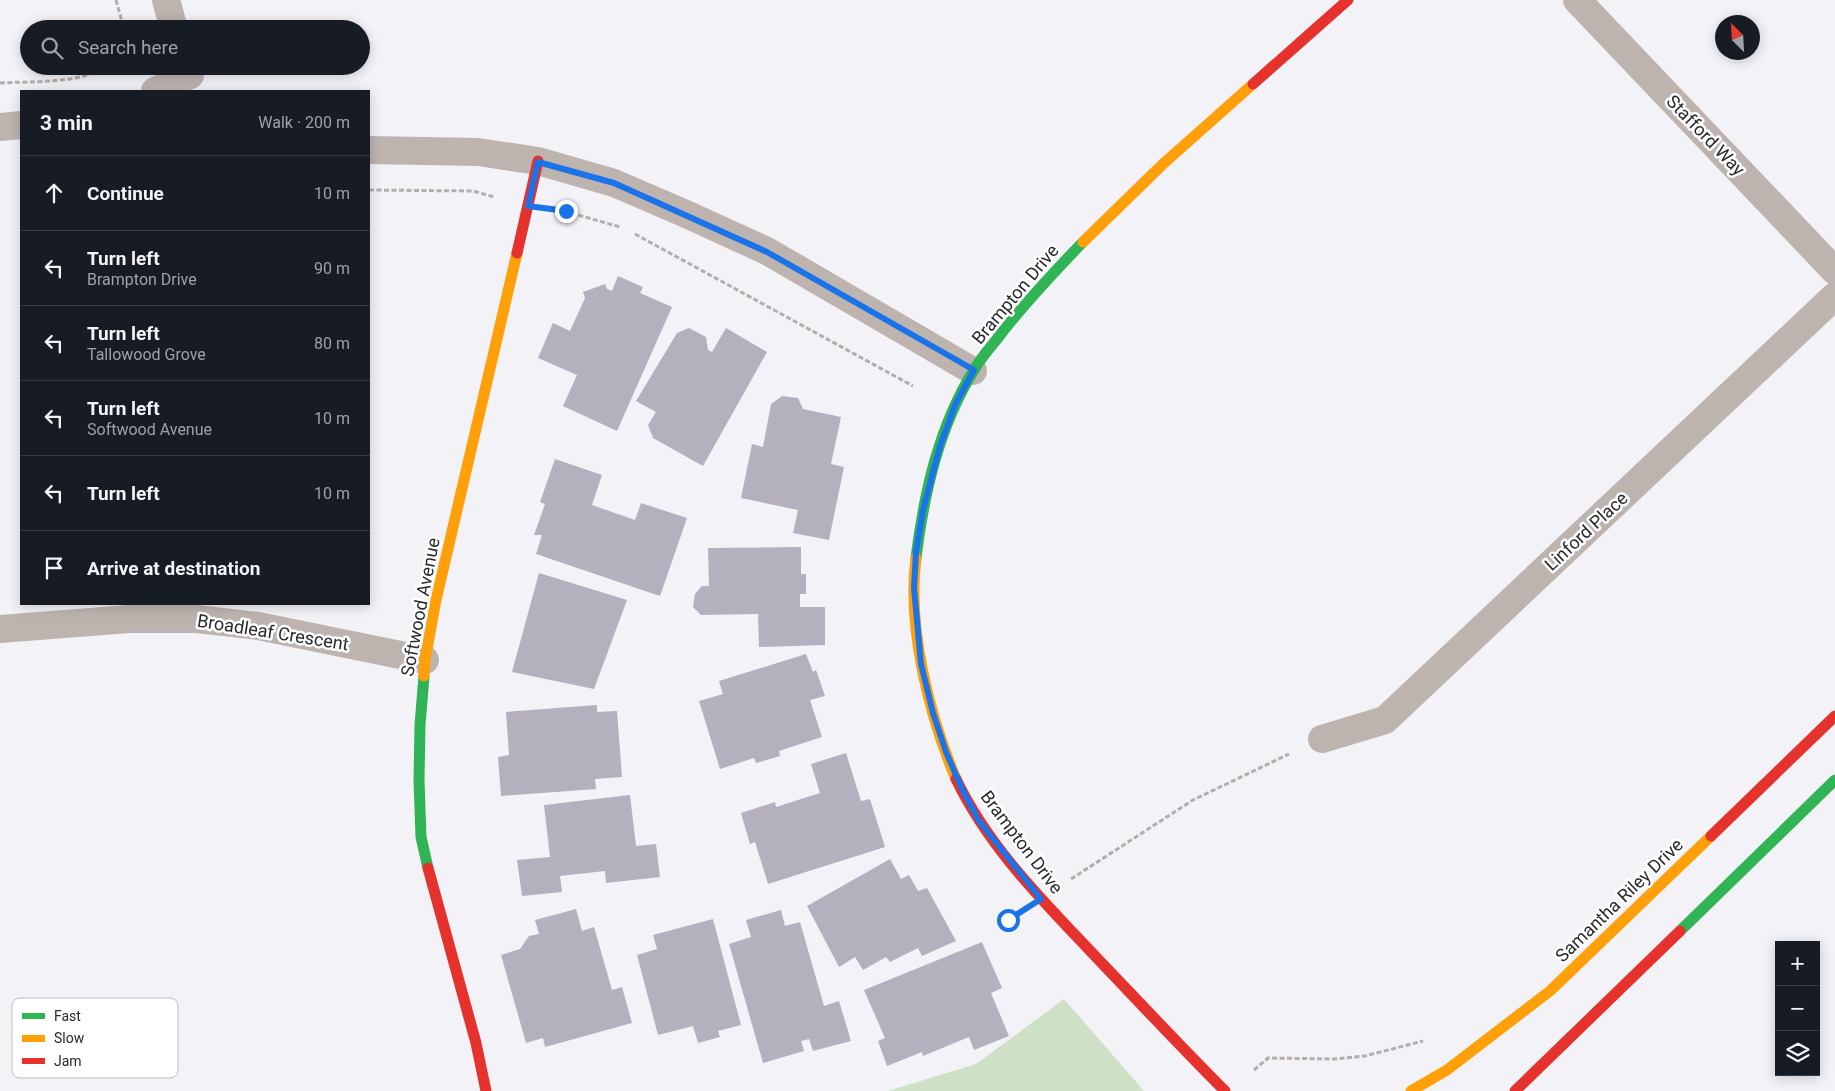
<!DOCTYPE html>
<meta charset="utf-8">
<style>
:root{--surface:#171b24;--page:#242831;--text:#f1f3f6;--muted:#9ea1a6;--line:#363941}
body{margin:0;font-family:Roboto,sans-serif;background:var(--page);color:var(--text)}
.controls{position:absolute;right:15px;bottom:15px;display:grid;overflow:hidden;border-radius:0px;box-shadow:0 2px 12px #0003}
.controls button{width:45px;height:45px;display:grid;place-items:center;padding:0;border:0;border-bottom:1px solid var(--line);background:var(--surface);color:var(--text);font:25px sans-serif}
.compass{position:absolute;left:1715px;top:15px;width:45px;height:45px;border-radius:50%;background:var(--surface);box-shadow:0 2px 12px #0003;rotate:336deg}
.stop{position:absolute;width:15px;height:15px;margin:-11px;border:4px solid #1a73e8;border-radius:50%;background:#fff}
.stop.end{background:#1a73e8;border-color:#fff;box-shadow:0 1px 5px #0008}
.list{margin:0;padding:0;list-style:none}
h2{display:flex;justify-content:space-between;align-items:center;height:65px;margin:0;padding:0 20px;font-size:21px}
h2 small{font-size:16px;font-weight:400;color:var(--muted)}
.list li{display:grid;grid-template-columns:32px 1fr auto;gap:15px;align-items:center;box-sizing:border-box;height:75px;padding:0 20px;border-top:1px solid var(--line)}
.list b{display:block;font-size:19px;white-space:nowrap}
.list p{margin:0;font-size:16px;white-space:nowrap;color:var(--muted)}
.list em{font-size:16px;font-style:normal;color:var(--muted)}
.icon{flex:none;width:28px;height:28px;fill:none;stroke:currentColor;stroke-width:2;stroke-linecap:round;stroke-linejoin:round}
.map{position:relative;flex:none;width:1835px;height:1091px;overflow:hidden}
.search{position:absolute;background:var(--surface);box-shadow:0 2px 12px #0003;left:20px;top:20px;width:350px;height:55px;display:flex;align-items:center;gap:12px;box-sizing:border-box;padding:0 18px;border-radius:28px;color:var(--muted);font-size:19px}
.panel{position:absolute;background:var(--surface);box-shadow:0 2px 12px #0003;left:20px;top:90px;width:350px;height:515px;border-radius:0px}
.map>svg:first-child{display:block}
.green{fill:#cee1c7}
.building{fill:#b4b0bd}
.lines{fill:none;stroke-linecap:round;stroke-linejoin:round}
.path{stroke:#b3adac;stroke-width:3;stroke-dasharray:5 2.5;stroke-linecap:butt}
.street{stroke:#bdb4b0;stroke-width:28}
.fast{stroke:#30b455;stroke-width:11}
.slow{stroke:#ff9f0a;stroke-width:11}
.jam{stroke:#e5322d;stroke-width:11}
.route{stroke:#1a73e8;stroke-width:6}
.labels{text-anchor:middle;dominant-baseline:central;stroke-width:5;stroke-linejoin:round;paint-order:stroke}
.street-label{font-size:18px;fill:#29282b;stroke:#fff}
.key{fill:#fff;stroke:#bfbebf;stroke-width:1}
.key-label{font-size:14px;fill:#29282b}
</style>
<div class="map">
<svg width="1835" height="1091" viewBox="0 0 1835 1091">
<rect width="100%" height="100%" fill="#f3f2f7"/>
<path class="green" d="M1064,999L1144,1091H888L976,1064Z"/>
<g class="building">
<path d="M618,276L643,287L640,293L672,307L617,431L563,406L577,375L538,358L553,323L570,331L585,298L583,292L605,284L607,289L612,291Z"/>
<path d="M689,328L706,337L708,350L712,352L726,328L767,352L703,466L653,438L648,425L656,412L636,401L677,333Z"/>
<path d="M782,396L798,398L803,409L841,417L831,464L844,467L829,540L793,533L798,510L741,498L752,444L763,447L771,404Z"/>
<path d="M555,459L602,475L592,505L635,520L641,503L687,518L660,596L536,554L542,535H534L545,504L540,502Z"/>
<path d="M801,547V574H806V594H800V607H825V645L759,647L758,614L701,615L693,607L695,594L702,586H709L708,548Z"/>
<path d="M539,573L627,600L594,689L512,672Z"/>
<path d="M806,654L813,672L816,670L825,696L810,700L822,737L779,751L780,756L756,763L754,758L720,769L699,701L723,694L719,681Z"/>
<path d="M597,705V712L617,711L622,777L595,779L596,789L501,796L498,757L509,755L506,712Z"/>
<path d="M846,753L861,801L870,799L885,847L768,884L755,842L750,844L741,813L775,802L776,807L820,793L811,764Z"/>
<path d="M630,795L636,846L656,844L660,877L606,883L605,871L560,876L562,892L522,896L517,860L550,857L544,805Z"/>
<path d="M890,859L901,879L909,875L918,891L927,888L956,941L922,956L918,948L890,962L886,957L863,970L855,957L839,967L807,906Z"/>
<path d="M576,909L582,931L594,927L612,990L622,987L632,1023L545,1047L543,1038L526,1043L501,955L520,949L529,936L539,934L535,920Z"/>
<path d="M781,910L785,926L800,922L824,1006L839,1001L851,1041L813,1051L809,1039L801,1041L804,1051L763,1063L729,944L751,937L746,920Z"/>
<path d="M713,919L741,1025L718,1031L720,1037L698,1043L693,1026L658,1035L637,955L657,949L653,935Z"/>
<path d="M982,942L1002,988L991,993L1009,1036L974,1050L969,1037L923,1056L922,1052L887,1066L878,1041L885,1038L864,990Z"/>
</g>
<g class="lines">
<g class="path">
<path d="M116,0L124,29"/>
<path d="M0,83C33,81 80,84 108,66"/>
<path d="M369,190L473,191L494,197"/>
<path d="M564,211L620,227"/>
<path d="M635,234L913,386"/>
<path d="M1071,879L1193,800L1289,754"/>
<path d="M1254,1070L1268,1058L1334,1059L1365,1056L1423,1041"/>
</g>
<g class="street">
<path d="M166,0L174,29"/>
<path d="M1577,0L1835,271"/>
<path d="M155,91L190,75"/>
<path d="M0,127L21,125"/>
<path d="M369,150L478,152L538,161L614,183L686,214L767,251L973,371"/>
<path d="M0,629L129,619H197L258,626L425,660"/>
<path d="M1322,739L1385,720L1835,296"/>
</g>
<g class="fast">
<path d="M916,558C924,493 939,426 974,370C980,359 989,349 997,339C1023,305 1053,273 1083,242"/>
<path d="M424,676L420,725L419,780L421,837L428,868"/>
<path d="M1680,931L1835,780"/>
</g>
<g class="slow">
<path d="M1083,242L1163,164L1253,84"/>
<path d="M916,558C907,627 929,715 956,779"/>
<path d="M424,676L425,660L436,600L517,253"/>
<path d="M1411,1091L1447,1070L1550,991L1711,836"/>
</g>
<g class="jam">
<path d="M1253,84L1348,0"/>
<path d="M517,253L538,161"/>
<path d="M956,779C989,848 1044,902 1096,957C1139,1002 1181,1047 1225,1091"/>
<path d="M1711,836L1835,716"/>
<path d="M428,868L476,1043L486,1091"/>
<path d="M1515,1091L1680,931"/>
</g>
</g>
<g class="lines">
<path class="route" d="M566,211L528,206L538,162L614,183L767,252L974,370L955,405L940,446L923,510L916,552L914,588L921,664L933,713L946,752L962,789L979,821L1041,899L1008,920"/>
</g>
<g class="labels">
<g class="street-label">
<text transform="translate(1706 135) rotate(46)">Stafford Way</text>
<text transform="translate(1015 294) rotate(-50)">Brampton Drive</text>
<text transform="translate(1586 531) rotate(-43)">Linford Place</text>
<text transform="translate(420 607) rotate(-79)">Softwood Avenue</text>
<text transform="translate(273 632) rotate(9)">Broadleaf Crescent</text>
<text transform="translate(1022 842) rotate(53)">Brampton Drive</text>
<text transform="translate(1619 900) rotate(-44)">Samantha Riley Drive</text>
</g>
</g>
<rect x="12" y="998" width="166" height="80" rx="8" class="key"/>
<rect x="22" y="1013" width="23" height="6" fill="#30b455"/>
<rect x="22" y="1035" width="23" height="7" fill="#ff9f0a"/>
<rect x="22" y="1058" width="23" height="6" fill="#e5322d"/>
<g class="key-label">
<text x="54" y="1021">Fast</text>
<text x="54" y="1043">Slow</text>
<text x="54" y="1066">Jam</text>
</g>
</svg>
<div class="controls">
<button>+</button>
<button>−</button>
<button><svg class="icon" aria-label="layers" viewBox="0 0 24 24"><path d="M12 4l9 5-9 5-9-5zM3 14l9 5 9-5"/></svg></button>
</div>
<svg class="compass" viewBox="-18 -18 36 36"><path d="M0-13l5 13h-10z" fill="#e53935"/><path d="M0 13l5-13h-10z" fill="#9ea1a6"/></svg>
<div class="stop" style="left:1008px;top:920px"></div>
<div class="stop end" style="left:566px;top:211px"></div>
<div class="search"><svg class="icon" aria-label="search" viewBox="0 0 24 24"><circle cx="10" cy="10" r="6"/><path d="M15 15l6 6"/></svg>Search here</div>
<section class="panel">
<h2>3 min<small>Walk · 200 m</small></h2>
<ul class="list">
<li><svg class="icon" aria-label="ahead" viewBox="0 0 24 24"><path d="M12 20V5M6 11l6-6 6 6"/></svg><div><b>Continue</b></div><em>10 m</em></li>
<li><svg class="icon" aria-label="left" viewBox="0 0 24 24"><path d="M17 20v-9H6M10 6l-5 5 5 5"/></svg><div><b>Turn left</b><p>Brampton Drive</p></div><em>90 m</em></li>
<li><svg class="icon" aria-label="left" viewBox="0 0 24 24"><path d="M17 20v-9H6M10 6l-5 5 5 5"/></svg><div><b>Turn left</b><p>Tallowood Grove</p></div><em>80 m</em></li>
<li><svg class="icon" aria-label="left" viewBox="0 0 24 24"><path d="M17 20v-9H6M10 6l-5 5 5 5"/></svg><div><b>Turn left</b><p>Softwood Avenue</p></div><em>10 m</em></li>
<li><svg class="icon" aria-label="left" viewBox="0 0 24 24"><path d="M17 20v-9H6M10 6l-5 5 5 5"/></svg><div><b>Turn left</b></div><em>10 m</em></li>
<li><svg class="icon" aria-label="arrive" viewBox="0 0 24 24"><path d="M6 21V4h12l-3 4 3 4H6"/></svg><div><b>Arrive at destination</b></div></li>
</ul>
</section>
</div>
